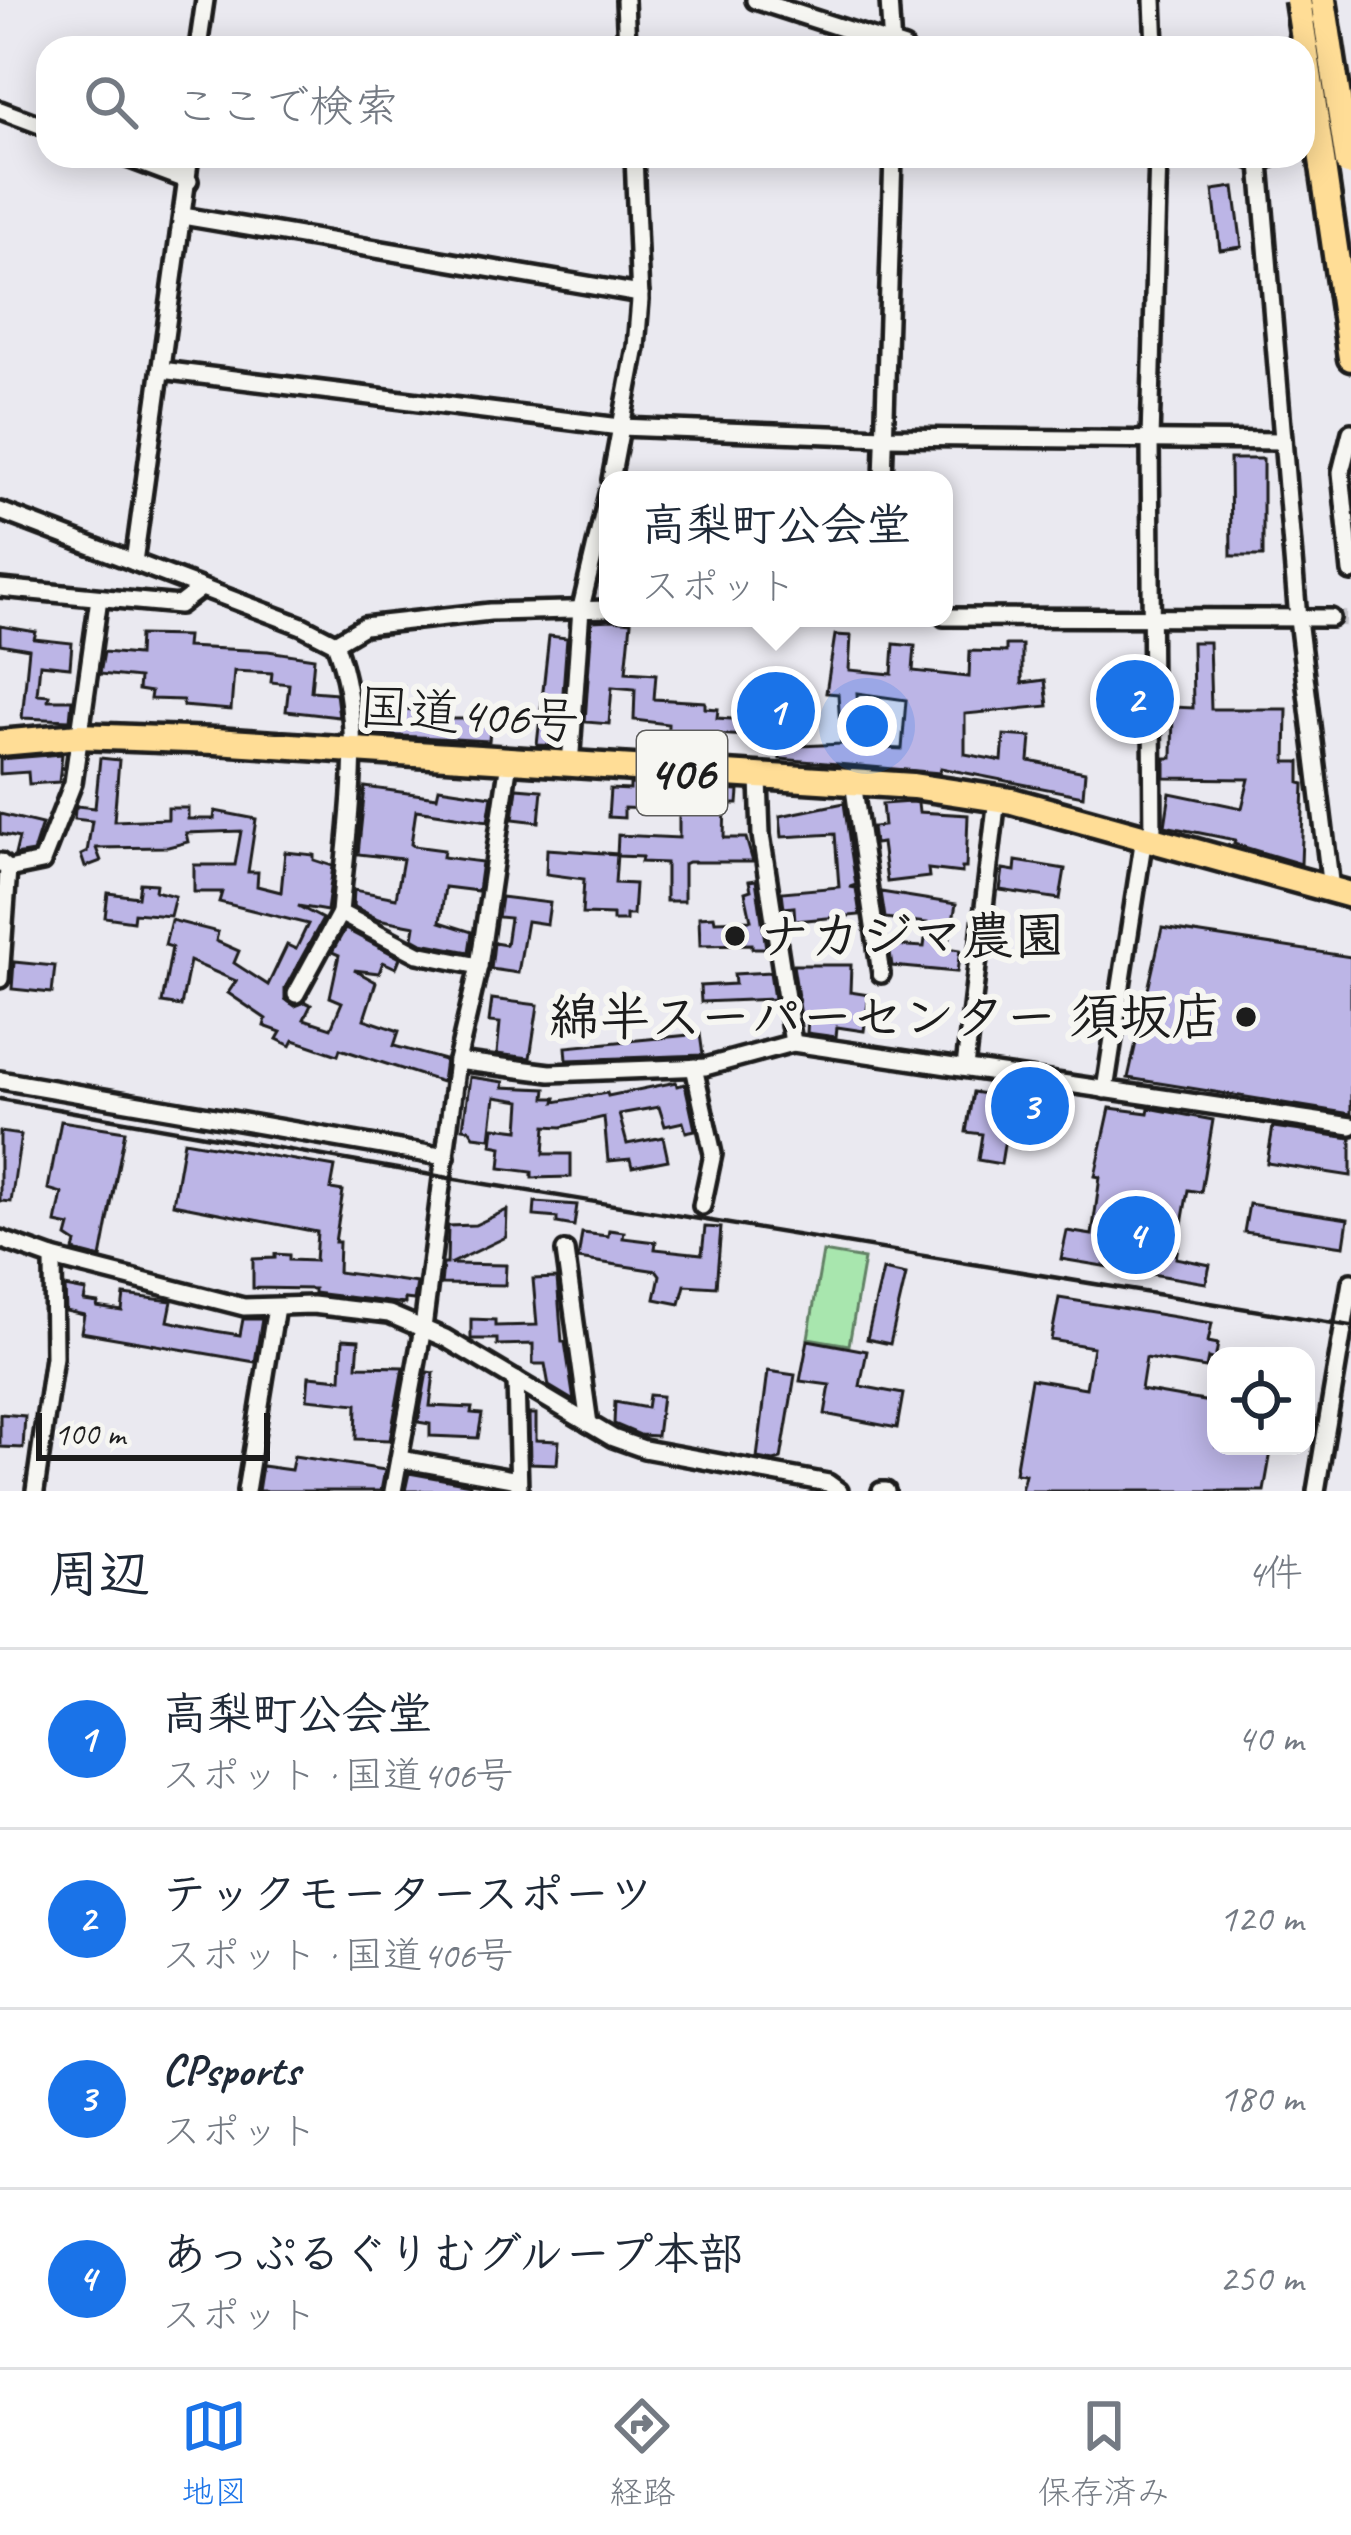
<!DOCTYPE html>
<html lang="ja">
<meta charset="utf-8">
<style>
:root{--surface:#fff;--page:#f2f2f3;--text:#1f2937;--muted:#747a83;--line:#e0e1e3;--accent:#1a73e8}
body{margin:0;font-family:Caveat,"Klee One",sans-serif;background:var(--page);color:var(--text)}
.controls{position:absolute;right:36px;bottom:36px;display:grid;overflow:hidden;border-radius:24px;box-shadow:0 6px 30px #0003}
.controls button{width:108px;height:108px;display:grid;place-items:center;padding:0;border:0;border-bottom:3px solid var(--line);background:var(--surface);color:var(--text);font:60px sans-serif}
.scale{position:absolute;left:36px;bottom:30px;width:234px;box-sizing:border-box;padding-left:12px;border:6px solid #1c1c1c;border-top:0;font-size:33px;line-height:42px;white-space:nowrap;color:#1c1c1c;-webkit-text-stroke:9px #f6f6f2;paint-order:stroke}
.you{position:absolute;left:867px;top:726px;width:42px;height:42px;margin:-30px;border:9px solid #fff;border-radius:50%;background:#1a73e8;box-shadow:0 0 0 18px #1a73e833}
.badge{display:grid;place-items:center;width:78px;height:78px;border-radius:50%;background:var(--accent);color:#fff;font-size:39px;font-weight:700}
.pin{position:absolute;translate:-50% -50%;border:6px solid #fff;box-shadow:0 3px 12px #0006}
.popup{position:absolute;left:599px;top:471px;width:354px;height:156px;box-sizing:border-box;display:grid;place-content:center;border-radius:24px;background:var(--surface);filter:drop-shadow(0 3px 9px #0005);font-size:39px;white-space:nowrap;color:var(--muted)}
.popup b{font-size:45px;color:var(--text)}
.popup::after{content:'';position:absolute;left:50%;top:100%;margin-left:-24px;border:24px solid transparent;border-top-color:var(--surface)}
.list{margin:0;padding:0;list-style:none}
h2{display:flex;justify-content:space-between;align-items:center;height:156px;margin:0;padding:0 48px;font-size:51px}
h2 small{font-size:39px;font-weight:400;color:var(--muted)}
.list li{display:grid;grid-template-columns:78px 1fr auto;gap:36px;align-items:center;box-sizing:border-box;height:180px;padding:0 48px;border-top:3px solid var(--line)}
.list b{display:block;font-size:45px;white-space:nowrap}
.list p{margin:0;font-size:39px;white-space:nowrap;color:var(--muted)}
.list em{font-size:39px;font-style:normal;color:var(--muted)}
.icon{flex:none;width:66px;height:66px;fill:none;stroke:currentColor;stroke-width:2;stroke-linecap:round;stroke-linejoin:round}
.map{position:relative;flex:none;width:1351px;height:1491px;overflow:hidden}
.search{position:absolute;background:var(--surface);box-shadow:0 6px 30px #0003;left:36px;right:36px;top:36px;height:132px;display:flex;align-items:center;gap:30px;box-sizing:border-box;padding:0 42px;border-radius:36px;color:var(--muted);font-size:45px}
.sheet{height:876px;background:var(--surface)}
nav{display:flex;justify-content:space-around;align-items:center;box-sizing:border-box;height:168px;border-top:3px solid var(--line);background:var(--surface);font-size:33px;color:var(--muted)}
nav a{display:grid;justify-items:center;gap:6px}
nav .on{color:var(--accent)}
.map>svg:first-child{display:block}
.green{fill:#a8e6ae;stroke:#628165;stroke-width:3}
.building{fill:#bcb5e6;stroke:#1c1c1c;stroke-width:3;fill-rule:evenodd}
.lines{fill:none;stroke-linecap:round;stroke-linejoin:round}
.minor-tunnel{stroke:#c1c0c6;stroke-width:15;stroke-dasharray:15 8;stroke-linecap:butt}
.minor-casing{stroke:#1c1c1c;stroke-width:24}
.highway-casing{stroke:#1c1c1c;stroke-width:33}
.minor{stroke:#f6f6f2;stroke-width:15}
.highway{stroke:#ffdd96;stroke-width:24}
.rail{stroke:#1c1c1c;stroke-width:4.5}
.highway-bridge-casing{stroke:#1c1c1c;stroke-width:33;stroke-linecap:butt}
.highway-bridge{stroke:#ffdd96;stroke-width:24}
.poi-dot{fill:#1c1c1c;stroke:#f6f6f2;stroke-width:4.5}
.labels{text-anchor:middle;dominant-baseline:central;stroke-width:12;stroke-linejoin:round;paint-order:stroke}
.shield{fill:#f6f6f2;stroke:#5d5d5c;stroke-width:3}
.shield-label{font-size:48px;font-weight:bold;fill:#1c1c1c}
.street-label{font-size:51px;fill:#1c1c1c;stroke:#f6f6f2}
.poi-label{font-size:51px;font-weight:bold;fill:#1c1c1c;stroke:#f6f6f2;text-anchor:start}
</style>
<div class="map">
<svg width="1351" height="1491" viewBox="0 0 1351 1491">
<rect width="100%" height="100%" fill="#eae9f0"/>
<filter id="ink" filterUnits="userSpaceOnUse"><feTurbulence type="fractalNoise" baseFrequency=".00833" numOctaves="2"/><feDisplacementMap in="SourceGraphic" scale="24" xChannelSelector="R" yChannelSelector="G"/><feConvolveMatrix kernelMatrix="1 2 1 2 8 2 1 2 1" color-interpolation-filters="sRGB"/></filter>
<g filter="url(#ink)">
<path class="green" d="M823,1252L864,1259L849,1345L808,1338Z"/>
<g class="building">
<path d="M1234,187L1242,247L1220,250L1213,190Z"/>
<path d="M1230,459H1263V556H1231Z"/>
<path d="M612,620L631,622L626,672L656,674L654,699L705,702V708L718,709L717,718L747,720L746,736L699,733V755L667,753L668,724L634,720L635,689L612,687L609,724L585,722L592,621Z"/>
<path d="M0,626L36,632L34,639L72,643L70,667L40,664L37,694L49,695L48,700H72L70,720L22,718L29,649L0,644Z"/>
<path d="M139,635L187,636L186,647L268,651L314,658L311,691L336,693L339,717L286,711L289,684L271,682L272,673L234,671L231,710L183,706V700L150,699L151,692L138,690L139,678L100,674L104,652L138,655Z"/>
<path d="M835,635L851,636L849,670L892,674L894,644L915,646L913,671L969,677L970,651L1006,652V645H1022V683L1045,680L1048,706L965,714V754L1002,761L1004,735L1031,737L1029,761L1085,772L1083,796L941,768L940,773L780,759L781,727L753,729L752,696L799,694L801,746L841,744L838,694L826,693ZM857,693L906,700L902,749L860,747Z"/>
<path d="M549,636L567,638L559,746L537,745Z"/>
<path d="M1192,642H1209L1211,709H1287L1286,762H1300V783L1304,784L1301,864L1234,844L1235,840L1165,826L1170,793L1242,808L1249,779L1165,778V758H1172L1173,707L1193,708Z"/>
<path d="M378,686H403V709L415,710L414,719H491L489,741L365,734L366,716L379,717Z"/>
<path d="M62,754L59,782L29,784L28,772L0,774V759Z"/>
<path d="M100,758L119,760L114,821L168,819V808H188V819H214L215,811L256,819L248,872H258L257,886L281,892L285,852L314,855V860L333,866L327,911L298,906L323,919L285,988V999L295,1006L305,1002L311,1005L304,1019L331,1028L342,1002L330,997L339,955L332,952L345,929L400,958L396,968L383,962L379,973L354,970L376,982L364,1019L399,1031L394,1046L445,1060L442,1082L340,1049L338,1055L294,1040L291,1046L277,1039L281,1032L264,1026L266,1019L228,993L236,981L190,961L181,1006L162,1003L172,947L165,945L171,920L218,932L216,941L239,951L234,963L268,985L287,945L296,949L308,924L219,902L222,892H194V865H235L241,831L186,833L188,842L168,847L96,848L101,861L85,867L81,855L87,852L92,821L74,819L75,810L77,806L95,808Z"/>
<path d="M630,784L647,785L646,809L624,808V818L608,817L610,789L630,790Z"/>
<path d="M365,787L437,797L439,788L492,796L488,821L416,810L411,844L414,846L444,850L443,857L482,862L478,891L445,887L440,922L472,932L469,952L422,943L413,938L415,926L378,919L353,906L354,890L396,898L403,859L358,854Z"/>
<path d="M517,788L542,790L539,822L513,819Z"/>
<path d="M700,789L739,791L738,804H725L724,838H746L753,862H688L684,864V901H666V863L641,862L642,857L617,856L618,835L679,838V802H700Z"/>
<path d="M911,802L918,803L919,812L968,815L966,868H962V873L928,869L929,877L887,882L882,843L874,844L872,827L884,826L882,804Z"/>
<path d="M844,803L856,885L850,887L856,888L860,915L795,921L794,907L784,908L782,892L839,887L835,834L782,837L780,816Z"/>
<path d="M0,814L42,824L33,852L15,855L19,838L0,834Z"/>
<path d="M547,849L617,854L615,883L635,884L633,915H626V921H613V915L582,914L584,879L546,874Z"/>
<path d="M1016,861L1065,869L1060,899L1000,890L1003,869L1015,871Z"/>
<path d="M756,880L766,948H752V944L700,945L699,917L714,916L715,921L751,920L745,892L751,890L749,881Z"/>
<path d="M140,883L156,884L155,891L175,896L170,916L134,913L133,921L105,917L108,893L138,897Z"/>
<path d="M881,892L956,904L948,948L960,950L957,972L892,966L889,945L924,947L927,923L885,918Z"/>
<path d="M501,897L550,903L547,924L527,921L518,973L491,969L494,943L506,945L510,918L498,917Z"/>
<path d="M1162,928L1351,957V1114L1128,1078Z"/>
<path d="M14,962L55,966L52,993L12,989Z"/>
<path d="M793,965H851L850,992L869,995L864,1031L837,1027L836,1037L807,1033L808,1017L801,1016Z"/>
<path d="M770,972L774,999L701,1002L700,986L735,984L734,974Z"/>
<path d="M492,999L538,1005L530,1058L497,1054L500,1023L489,1022Z"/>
<path d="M700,1034L703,1055L567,1060L566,1047Z"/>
<path d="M470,1077L504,1082L503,1087L546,1089L545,1098H556L555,1102L607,1093L608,1096L676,1082L677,1086L685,1084L695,1130L686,1132L683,1122L665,1126L659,1107L619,1114L627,1144L663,1137L668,1160L632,1167L630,1159L608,1161L604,1117L562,1127L546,1126L544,1154H571V1177L532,1178V1172L500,1168L502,1147L492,1145L494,1127L519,1130L521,1101L495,1097L490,1138L474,1136L469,1129L463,1128Z"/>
<path d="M1012,1088L1052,1094L1047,1127L1040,1126L1037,1144L1005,1139L1001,1164L978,1160L982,1134L966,1132L973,1092L1010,1098Z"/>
<path d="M1110,1108L1148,1113L1149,1108L1213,1120L1201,1192L1188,1190L1176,1258L1210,1265L1206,1283L1061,1259L1067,1231L1092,1235L1100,1177L1095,1176Z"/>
<path d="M61,1121L125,1131L101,1258L74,1251L76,1243L67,1237L70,1226L56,1223L62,1193L48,1189Z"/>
<path d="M1273,1127L1351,1138V1176L1267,1163Z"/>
<path d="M0,1132L21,1135L11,1202L0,1201Z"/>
<path d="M184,1141L335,1167L331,1189L343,1191L335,1242H339L338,1272L417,1283L414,1300L405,1299V1304L314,1293V1289L253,1288V1259L275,1258V1254L289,1255V1260L315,1261L317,1232L173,1204Z"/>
<path d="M535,1202L577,1205L574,1226L557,1223V1218L534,1216Z"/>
<path d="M1249,1204L1348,1219L1344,1246L1244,1232Z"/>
<path d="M507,1210L506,1237L450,1264L506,1265L505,1285L441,1284L443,1264H447L448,1226L475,1225Z"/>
<path d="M705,1227L721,1228L716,1287L685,1285L680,1304L655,1299L660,1275L657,1271L578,1259L582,1233L608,1236L609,1230L624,1232L623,1238L656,1242L655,1249L702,1254Z"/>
<path d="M883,1270L906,1275L890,1344L867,1339Z"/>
<path d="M557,1278L562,1342H565L574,1401L549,1386L545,1364H533V1344L497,1345V1339H471V1319L495,1320V1326L537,1325L533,1279Z"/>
<path d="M65,1287L86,1291L84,1301L98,1303L97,1307L122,1311L124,1295L172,1301L168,1321L215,1331L240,1335L243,1319H262L255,1362L81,1332L84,1315L66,1311Z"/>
<path d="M1059,1298L1212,1323L1208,1342L1218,1344L1215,1360L1208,1358L1206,1368L1146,1358L1141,1390L1216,1403V1446H1272L1264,1491H1021L1025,1474L1015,1473L1031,1379L1086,1388L1093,1347L1051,1340Z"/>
<path d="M343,1339L359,1340L357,1366L403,1367L390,1440L356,1439L357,1404L307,1399L309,1376L341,1379Z"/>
<path d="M808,1340L867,1351L860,1386L903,1394L897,1428L825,1414L830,1385L800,1381Z"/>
<path d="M768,1371L795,1375L781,1459L774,1461L757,1458Z"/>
<path d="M427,1372L434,1373L430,1406L472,1408L471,1413L482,1414L478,1438L430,1436V1424L418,1422Z"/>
<path d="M649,1395L662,1396L657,1436L640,1435L614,1424L615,1402L647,1408Z"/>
<path d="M0,1414L25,1416L23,1448L0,1447Z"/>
<path d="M529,1414H536V1440L559,1441L557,1464L530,1463Z"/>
<path d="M294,1456L385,1470L381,1491H258L262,1466L291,1470Z"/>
<path d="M409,1473L470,1484L469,1491H405Z"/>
</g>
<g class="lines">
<path class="minor-tunnel" d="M1331,618L1351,619"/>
<g class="minor-casing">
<g id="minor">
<path d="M625,0L627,48"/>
<path d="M755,0L904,48"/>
<path d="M889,0L892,48"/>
<path d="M1153,0L1155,48"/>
<path d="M198,48L205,0"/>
<path d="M0,110L48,128"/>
<path d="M122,156L189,181"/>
<path d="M1243,156L1260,163L1274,156"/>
<path d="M1260,163L1298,619L1331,889"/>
<path d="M183,216L640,294"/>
<path d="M161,370L620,427L884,437L1283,441"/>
<path d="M1351,432L1341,472L1351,572"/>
<path d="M611,480L636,347L640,300L634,156"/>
<path d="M883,480L893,156"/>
<path d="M0,511L302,626L335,643C367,727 347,825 340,913L418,954L479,966"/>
<path d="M134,562L190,156"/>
<path d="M0,588L179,605L201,588"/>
<path d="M944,617L1331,618"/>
<path d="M335,643L364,626L490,612L608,609"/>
<path d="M570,766L581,608L608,494"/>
<path d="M759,779L761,835L793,1043"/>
<path d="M853,782L881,974"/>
<path d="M1153,840L1150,440L1158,156"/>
<path d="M0,862L8,869L0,979"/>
<path d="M8,869L42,862L73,783L99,598"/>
<path d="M296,994L340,913"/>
<path d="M457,1061L550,1073L705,1067L793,1043L1351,1126"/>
<path d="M694,1067L713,1154L702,1206"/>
<path d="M965,1067L997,798"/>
<path d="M0,1080L446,1157"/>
<path d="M1105,1090L1144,837"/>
<path d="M0,1239L53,1258L244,1307L313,1305L389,1314L445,1338L613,1438L644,1449L828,1483L839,1491"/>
<path d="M565,1251L589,1424"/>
<path d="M516,1380L519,1491"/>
<path d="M400,1459L518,1480"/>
<path d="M35,1491L54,1357L53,1258"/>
<path d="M246,1491L276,1307"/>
<path d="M393,1491L423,1328L457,1061L479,966L509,761"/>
<path d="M881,1491H886"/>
<path d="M1316,1491L1351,1282"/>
</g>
</g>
<g class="highway-casing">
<g id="highway">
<path d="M1323,166L1351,358"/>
<path d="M0,743L79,736L215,741L913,786L1012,801L1351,895"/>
</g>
</g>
<use href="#minor" class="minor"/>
<use href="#highway" class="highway"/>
<path class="rail" d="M0,1099L443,1177L1351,1326"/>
<g class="highway-bridge-casing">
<g id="highway-bridge">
<path d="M1298,0L1323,166"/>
<path d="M1323,0L1348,163"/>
</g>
</g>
<use href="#highway-bridge" class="highway-bridge"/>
</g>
</g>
<g class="poi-dot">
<circle cx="735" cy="936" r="12"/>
<circle cx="1246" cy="1017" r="12"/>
</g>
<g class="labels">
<rect class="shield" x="637" y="731" width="90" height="84" rx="9"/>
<g class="shield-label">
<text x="682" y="773">406</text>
</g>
<g class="street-label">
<text transform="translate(469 714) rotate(4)">国道406号</text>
</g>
<g class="poi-label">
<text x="759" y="936">ナカジマ農園</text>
<text x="1222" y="1017" text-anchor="end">綿半スーパーセンター 須坂店</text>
</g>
</g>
</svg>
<div class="controls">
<button><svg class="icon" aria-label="locate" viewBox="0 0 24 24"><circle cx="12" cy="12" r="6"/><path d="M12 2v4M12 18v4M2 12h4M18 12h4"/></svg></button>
</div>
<div class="scale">100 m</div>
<div class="you"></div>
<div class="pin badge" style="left:776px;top:711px">1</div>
<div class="popup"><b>高梨町公会堂</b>スポット</div>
<div class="pin badge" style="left:1135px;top:699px">2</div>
<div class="pin badge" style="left:1030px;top:1106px">3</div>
<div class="pin badge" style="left:1136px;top:1235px">4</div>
<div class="search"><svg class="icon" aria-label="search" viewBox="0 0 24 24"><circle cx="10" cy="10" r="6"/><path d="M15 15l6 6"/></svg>ここで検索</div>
</div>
<section class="sheet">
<h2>周辺<small>4件</small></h2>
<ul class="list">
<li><span class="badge">1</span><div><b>高梨町公会堂</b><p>スポット · 国道406号</p></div><em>40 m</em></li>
<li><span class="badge">2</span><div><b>テックモータースポーツ</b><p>スポット · 国道406号</p></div><em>120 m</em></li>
<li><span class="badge">3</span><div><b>CPsports</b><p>スポット</p></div><em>180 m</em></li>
<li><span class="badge">4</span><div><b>あっぷるぐりむグループ本部</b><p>スポット</p></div><em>250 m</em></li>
</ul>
</section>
<nav>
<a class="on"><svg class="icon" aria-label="map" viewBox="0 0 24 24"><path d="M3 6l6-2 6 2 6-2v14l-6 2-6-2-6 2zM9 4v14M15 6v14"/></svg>地図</a>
<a><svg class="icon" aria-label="directions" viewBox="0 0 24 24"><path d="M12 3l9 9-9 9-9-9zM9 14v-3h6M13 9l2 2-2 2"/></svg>経路</a>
<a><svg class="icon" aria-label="saved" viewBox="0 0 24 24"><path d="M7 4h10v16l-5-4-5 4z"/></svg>保存済み</a>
</nav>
